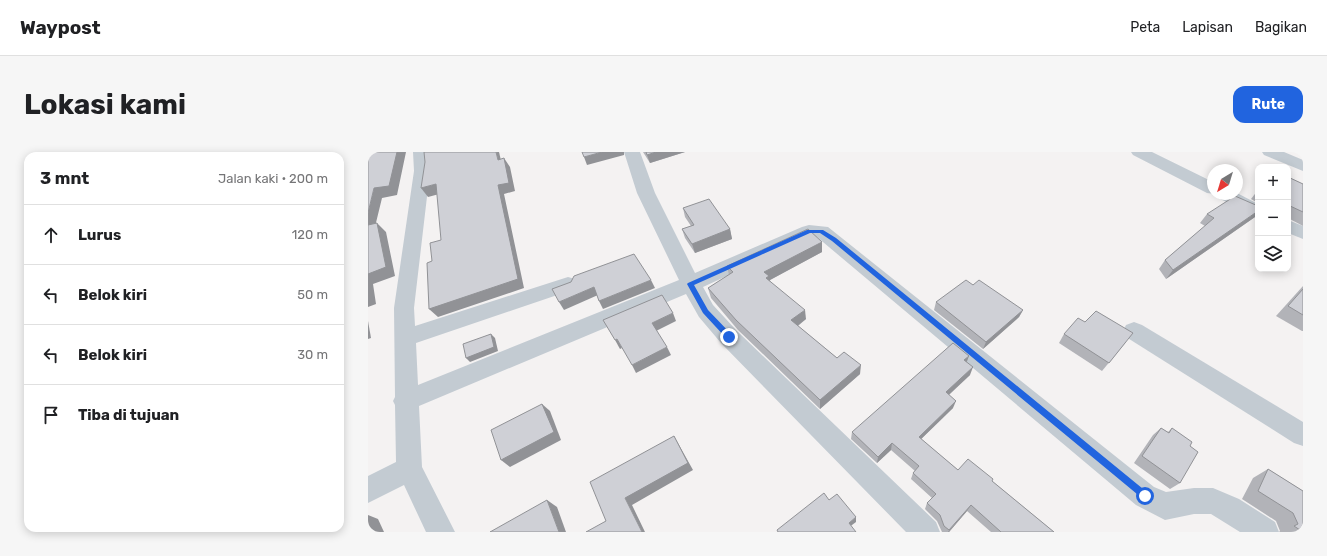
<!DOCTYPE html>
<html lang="id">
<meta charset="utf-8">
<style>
:root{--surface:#fff;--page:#f6f6f6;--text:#202124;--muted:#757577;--line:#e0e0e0;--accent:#2164df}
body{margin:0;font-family:Rubik,sans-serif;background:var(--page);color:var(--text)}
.controls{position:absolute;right:12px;top:12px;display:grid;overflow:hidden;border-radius:8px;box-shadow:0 2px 10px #0003}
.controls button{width:36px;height:36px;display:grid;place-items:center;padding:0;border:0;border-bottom:1px solid var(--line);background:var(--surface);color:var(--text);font:20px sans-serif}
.compass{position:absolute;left:839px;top:12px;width:36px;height:36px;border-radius:50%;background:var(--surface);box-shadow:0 2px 10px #0003;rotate:218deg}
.stop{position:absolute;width:12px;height:12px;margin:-9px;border:3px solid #2164df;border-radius:50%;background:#fff}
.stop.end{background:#2164df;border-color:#fff;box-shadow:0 1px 4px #0008}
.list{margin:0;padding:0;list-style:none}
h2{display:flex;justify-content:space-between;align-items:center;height:52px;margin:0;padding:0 16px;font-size:17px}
h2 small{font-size:13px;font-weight:400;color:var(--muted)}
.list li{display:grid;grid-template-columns:26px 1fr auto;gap:12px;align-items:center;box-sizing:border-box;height:60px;padding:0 16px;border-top:1px solid var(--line)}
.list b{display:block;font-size:15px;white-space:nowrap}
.list em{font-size:13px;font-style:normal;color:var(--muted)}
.icon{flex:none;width:22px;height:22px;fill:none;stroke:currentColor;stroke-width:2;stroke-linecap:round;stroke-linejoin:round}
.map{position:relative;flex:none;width:935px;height:380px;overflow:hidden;border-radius:12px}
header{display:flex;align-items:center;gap:24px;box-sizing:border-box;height:56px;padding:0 20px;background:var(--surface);border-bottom:1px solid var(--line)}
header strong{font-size:19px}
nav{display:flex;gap:22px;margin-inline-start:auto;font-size:14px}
.intro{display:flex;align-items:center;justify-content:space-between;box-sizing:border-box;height:96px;padding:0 24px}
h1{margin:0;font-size:28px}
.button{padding:10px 18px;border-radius:12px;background:var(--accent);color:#fff;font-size:14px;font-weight:700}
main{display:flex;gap:24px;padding:0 24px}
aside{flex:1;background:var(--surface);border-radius:12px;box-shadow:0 2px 10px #0003}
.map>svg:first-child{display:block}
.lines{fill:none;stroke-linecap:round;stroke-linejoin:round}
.minor{fill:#c3cbd2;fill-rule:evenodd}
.wall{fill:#b2b3b8}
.shaded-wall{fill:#919296}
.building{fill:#cfd0d6;stroke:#919296}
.route{fill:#2164df}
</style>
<header>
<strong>Waypost</strong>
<nav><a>Peta</a><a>Lapisan</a><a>Bagikan</a></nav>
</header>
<div class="intro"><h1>Lokasi kami</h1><a class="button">Rute</a></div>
<main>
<aside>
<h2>3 mnt<small>Jalan kaki · 200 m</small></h2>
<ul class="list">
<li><svg class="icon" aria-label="ahead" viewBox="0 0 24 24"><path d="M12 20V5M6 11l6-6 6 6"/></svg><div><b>Lurus</b></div><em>120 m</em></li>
<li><svg class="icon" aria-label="left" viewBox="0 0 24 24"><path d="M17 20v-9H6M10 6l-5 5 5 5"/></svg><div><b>Belok kiri</b></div><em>50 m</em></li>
<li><svg class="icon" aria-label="left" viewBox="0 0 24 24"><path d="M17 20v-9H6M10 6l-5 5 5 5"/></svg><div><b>Belok kiri</b></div><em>30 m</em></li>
<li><svg class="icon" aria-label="arrive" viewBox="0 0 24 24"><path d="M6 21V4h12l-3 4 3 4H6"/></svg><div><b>Tiba di tujuan</b></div></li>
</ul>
</aside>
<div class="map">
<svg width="935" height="380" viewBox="0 0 935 380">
<rect width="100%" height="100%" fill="#f4f2f2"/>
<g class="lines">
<g class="minor">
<path d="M45,0H61L62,19L46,156L47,174L200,125L207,127L210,132L207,137L48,191L50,233L311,128L269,41L256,0H272L287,41L327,121L434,75L441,73L460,75L786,335L798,340L826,336H845L871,347L907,370L911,380H872L843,362H826L797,368L768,353L449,85H443L335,135L345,153L369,179L568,370L572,380H538L353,191L331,165L318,142L51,254L54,315L87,380H58L36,333L0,351V324L28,310L27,253L25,249L27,245L26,156L46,19Z"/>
<path d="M763,0H784L845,30V42H847L839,41L765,3Z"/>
<path d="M894,0H916L935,8V19L896,3Z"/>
<path d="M869,41L890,52V65L850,46L847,42Z"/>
<path d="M920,68L935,74V87L920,81Z"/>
<path d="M766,170L774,173L935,270V294L926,291L758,185L755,179L758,173Z"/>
</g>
</g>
<g class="wall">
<path d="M275,0H317L282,11Z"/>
<path d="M920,25L935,32V74L920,66Z"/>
<path d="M890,38V51L883,47Z"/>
<path d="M315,56L362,77L364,87L327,101L317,86L314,77L323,74L317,65Z"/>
<path d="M839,62L887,65L798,127L791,117L797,108L837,74L832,71Z"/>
<path d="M454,90V100L402,128V129L438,167L430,174L469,206L492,222L452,257L370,178L343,146L340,136L361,123L359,114Z"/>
<path d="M605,133L655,158L651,165L615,197L566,158L568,150Z"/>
<path d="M935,134V179H934L908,164Z"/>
<path d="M717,170L758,190L734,219L691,191L696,182Z"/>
<path d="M599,210L602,223L581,243L585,256L553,287L590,318L624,329L686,380H623L599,359L581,380H574L569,369L557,357L559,351L564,346L543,327L545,321L547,319L523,298L509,311L483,287L484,280Z"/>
<path d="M793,276L800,280L804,276L822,294L812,331L802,337L766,311L785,283Z"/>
<path d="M900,317L935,339V380H911L912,379L908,369L874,347L885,326Z"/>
</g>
<g class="shaded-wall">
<path d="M29,0H38L29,43L14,46L5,83L0,78V61L6,36Z"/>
<path d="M128,0H131L135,17L130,8Z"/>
<path d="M234,0H256V3L219,13L216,5Z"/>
<path d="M288,0H317L282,11L279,3Z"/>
<path d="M136,6L142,15L147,39L136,42L156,136L70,165L61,157L130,33Z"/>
<path d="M68,32L75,41L60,45L53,36Z"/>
<path d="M890,59V62L887,65L798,127L805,118Z"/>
<path d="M9,71L18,80L27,124L5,132L8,152L0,155V122Z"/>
<path d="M362,77L364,87L327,101L324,92Z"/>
<path d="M454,90V100L402,128L403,134L400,136L396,120Z"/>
<path d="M283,128L287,136L235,157L231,149Z"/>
<path d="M226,135L230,143L196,158L191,150Z"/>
<path d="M437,158L438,167L424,178L423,168Z"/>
<path d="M655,158L651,165L615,197L618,190Z"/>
<path d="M305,161L308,169L288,179L284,171Z"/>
<path d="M0,169L3,186L0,187Z"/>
<path d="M123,182L127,186L130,199L102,210L98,206Z"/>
<path d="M249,187L254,196L252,197L247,188Z"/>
<path d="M299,195L303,203L268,221L264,213Z"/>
<path d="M601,204L598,212L596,208Z"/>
<path d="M493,213L492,222L452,257V248Z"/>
<path d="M605,215L602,223L575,248L578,240Z"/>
<path d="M588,249L585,256L548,292L551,285Z"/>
<path d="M174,252L182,259L193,288L142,315L133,308Z"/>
<path d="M306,284L325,318L264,353L277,380H274L257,346Z"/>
<path d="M524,291L523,298L509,311L510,305Z"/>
<path d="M179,348L189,355L198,380H191Z"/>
<path d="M603,353L599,359L581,380H580Z"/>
<path d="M0,363L10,367L16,380H2L0,376Z"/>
<path d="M488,365V370L480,376L481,371Z"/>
</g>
<g class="building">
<path d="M0,0H29L21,34L6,36L0,61Z"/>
<path d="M56,0H128L130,8L136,6L141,31L130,33L150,127L61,157L59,111L64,109L62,91L73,88L68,32L53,36L57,10Z"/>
<path d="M214,0H234L216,5Z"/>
<path d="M278,0H288L279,3Z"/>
<path d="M920,25L935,32V60L920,53Z"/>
<path d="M867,44L890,54V59L805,118L797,108L846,66L839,62Z"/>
<path d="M341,47L362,77L324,92L314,77L326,73L315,56Z"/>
<path d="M9,71L18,115L0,122V73Z"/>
<path d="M440,77L454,90L396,120L401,124L398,126L437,158L423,168L469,206L476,200L493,213L452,248L368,168L340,136L365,120L359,114Z"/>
<path d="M266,102L283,128L231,149L226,135L191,150L184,137L203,130L206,124Z"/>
<path d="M598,128L605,133L611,128L655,158L618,190L568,150Z"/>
<path d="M935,137V163L920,154Z"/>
<path d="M294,143L305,161L284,171L299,195L264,213L249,187L247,188L235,168Z"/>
<path d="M728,159L765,181L741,211L696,182L710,166L717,170Z"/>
<path d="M123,182L126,195L98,206L95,192Z"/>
<path d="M585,191L601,204L596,208L605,215L578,240L588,249L551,285L590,318L600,307L625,327L624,329L686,380H633L603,353L581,378L576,374L572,363L559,351L568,342L545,321L551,314L524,291L510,305L484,280Z"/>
<path d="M174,252L186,280L133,308L123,278Z"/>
<path d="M793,276L801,281L804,276L824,290L822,294L830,300L812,331L774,304Z"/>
<path d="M306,284L320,311L257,346L274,380H218L238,369L222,330Z"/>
<path d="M900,317L935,339V380L926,374L930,372L925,361L890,339Z"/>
<path d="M456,341L461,348L469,342L488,365L481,371L488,380H410L409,378Z"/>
<path d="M179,348L191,380H122Z"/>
</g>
<path class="route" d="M439,78H455L468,86L780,341V347H775L464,89L452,81H442L326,133L340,158L364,183V187H359L335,161L319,132L320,131Z"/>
</svg>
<div class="controls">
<button>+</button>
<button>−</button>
<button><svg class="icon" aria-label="layers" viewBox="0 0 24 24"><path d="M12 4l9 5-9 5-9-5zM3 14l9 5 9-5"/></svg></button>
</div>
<svg class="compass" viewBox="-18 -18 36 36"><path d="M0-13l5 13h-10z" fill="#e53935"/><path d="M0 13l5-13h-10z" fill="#757577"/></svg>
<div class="stop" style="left:777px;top:344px"></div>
<div class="stop end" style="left:361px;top:185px"></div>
</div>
</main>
